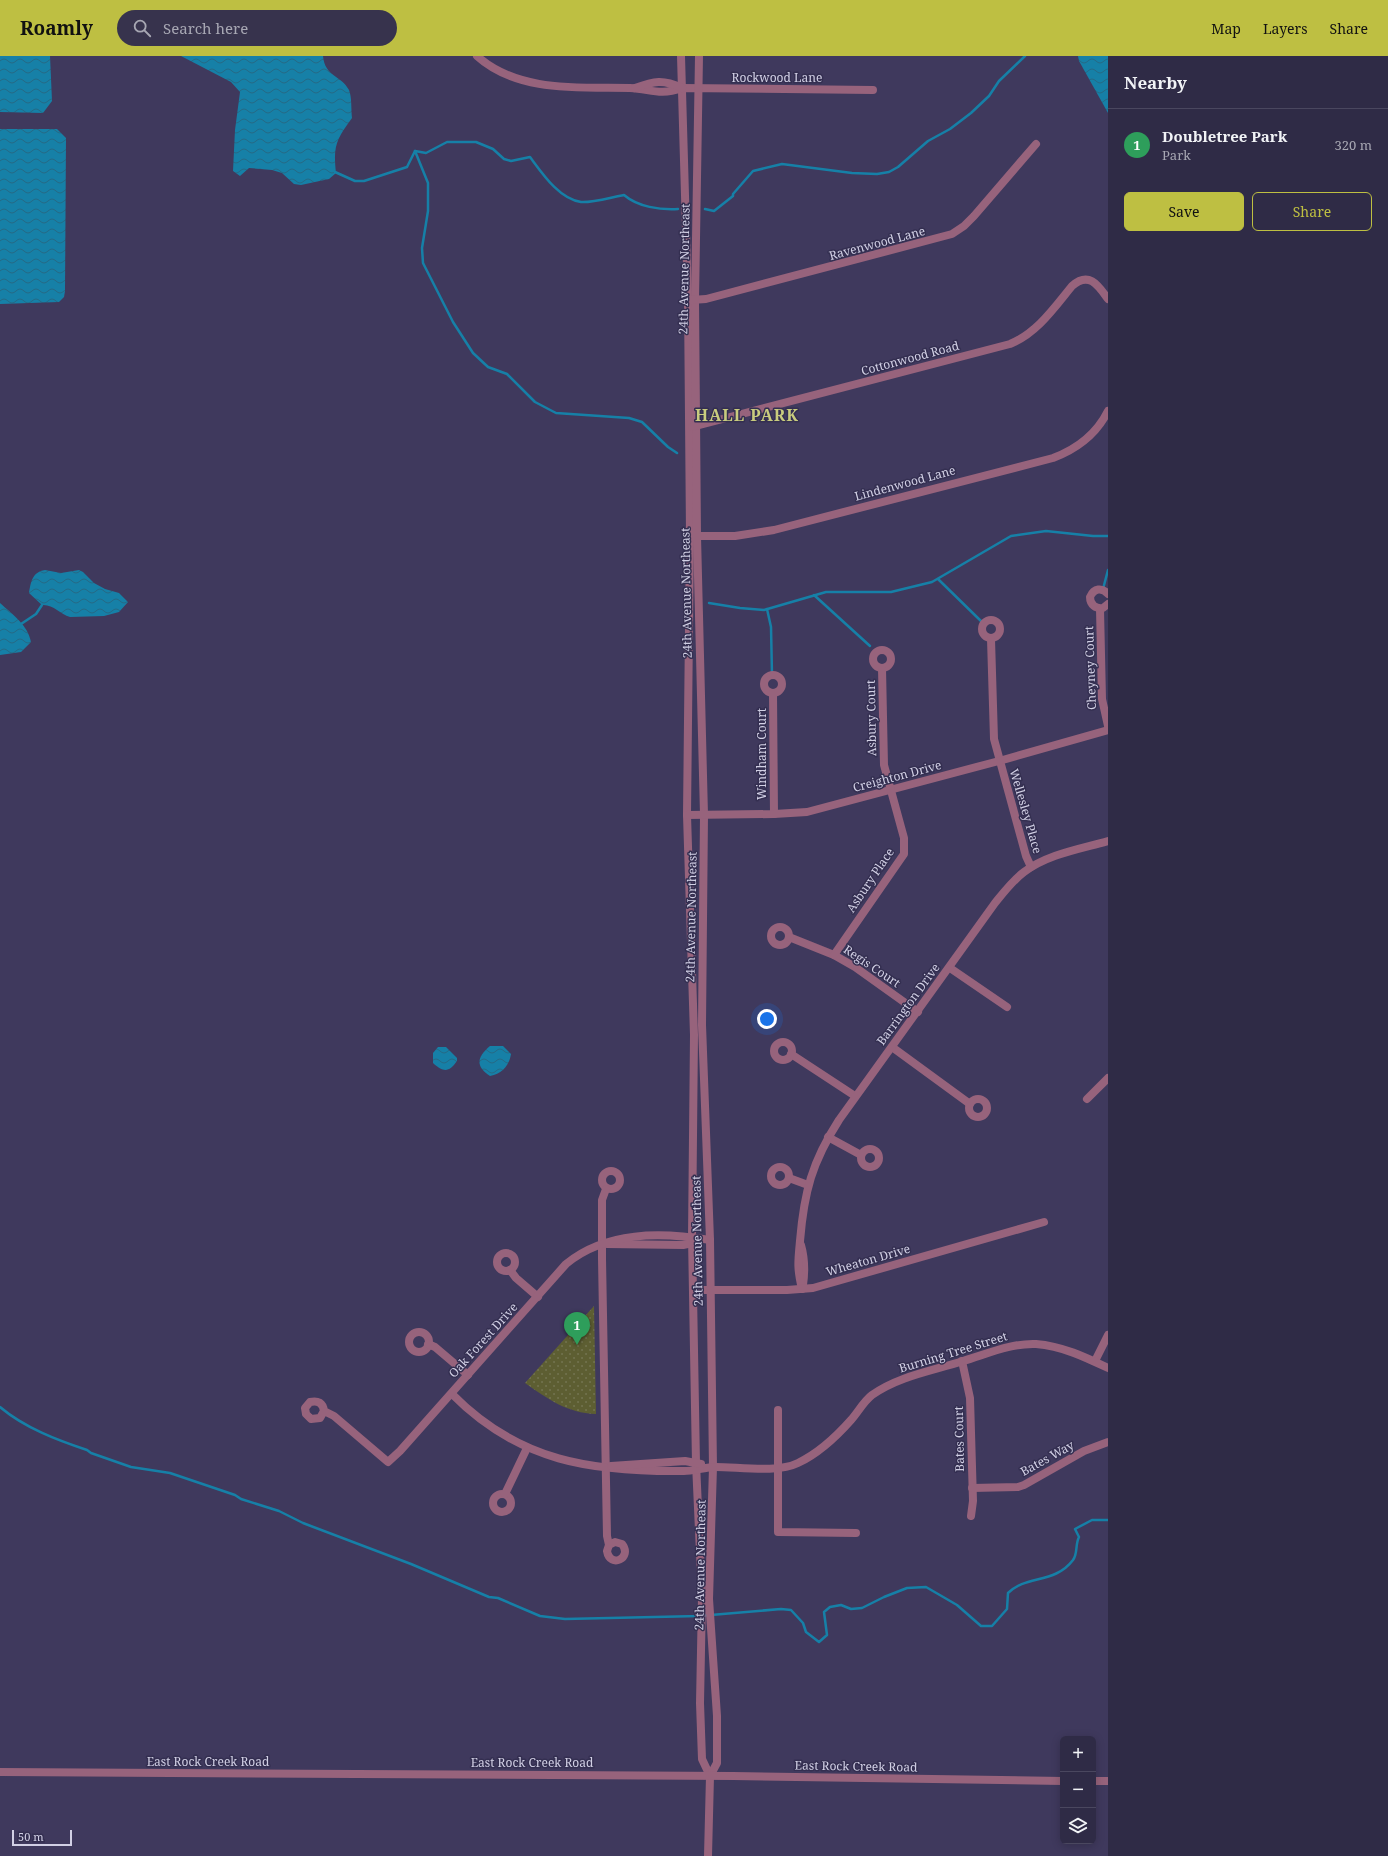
<!DOCTYPE html>
<meta charset="utf-8">
<style>
:root{--surface:#2f2b46;--page:#37334d;--text:#f1f3f6;--muted:#a7a7b3;--line:#4a475f;--accent:#bebf42}
body{margin:0;font-family:"Noto Serif",serif;background:var(--page);color:var(--text)}
.controls{position:absolute;right:12px;bottom:12px;display:grid;overflow:hidden;border-radius:6px;box-shadow:0 2px 10px #0003}
.controls button{width:36px;height:36px;display:grid;place-items:center;padding:0;border:0;border-bottom:1px solid var(--line);background:var(--surface);color:var(--text);font:20px sans-serif}
.scale{position:absolute;left:12px;bottom:10px;width:60px;box-sizing:border-box;padding-left:4px;border:2px solid #d2d0e5;border-top:0;font-size:11px;line-height:14px;white-space:nowrap;color:#d2d0e5;-webkit-text-stroke:3px #342f51;paint-order:stroke}
.you{position:absolute;left:767px;top:963px;width:14px;height:14px;margin:-10px;border:3px solid #fff;border-radius:50%;background:#1a73e8;box-shadow:0 0 0 6px #1a73e833}
.badge{display:grid;place-items:center;width:26px;height:26px;border-radius:50%;background:var(--accent);color:#fff;font-size:13px;font-weight:700}
.pin{position:absolute;translate:-50% -33px;filter:drop-shadow(0 1px 2px #0008)}
.pin::after{content:'';position:absolute;top:21px;width:14px;height:12px;background:inherit;clip-path:polygon(0 0,100% 0,50% 100%)}
.list{margin:0;padding:0;list-style:none}
h2{display:flex;justify-content:space-between;align-items:center;height:52px;margin:0;padding:0 16px;font-size:17px}
h2 small{font-size:13px;font-weight:400;color:var(--muted)}
.list li{display:grid;grid-template-columns:26px 1fr auto;gap:12px;align-items:center;box-sizing:border-box;height:72px;padding:0 16px;border-top:1px solid var(--line)}
.list b{display:block;font-size:15px;white-space:nowrap}
.list p{margin:0;font-size:13px;white-space:nowrap;color:var(--muted)}
.list em{font-size:13px;font-style:normal;color:var(--muted)}
.actions{display:flex;gap:8px;padding:12px 16px}
.actions a{flex:1;padding:9px 0;border:1px solid var(--accent);border-radius:6px;text-align:center;font-size:14px;color:var(--accent)}
.actions .main{background:var(--accent);color:#111}
.icon{flex:none;width:22px;height:22px;fill:none;stroke:currentColor;stroke-width:2;stroke-linecap:round;stroke-linejoin:round}
.map{position:relative;flex:none;width:1108px;height:1800px;overflow:hidden}
header{display:flex;align-items:center;gap:24px;box-sizing:border-box;height:56px;padding:0 20px;background:var(--accent);color:#111}
header strong{font-size:19px}
nav{display:flex;gap:22px;margin-inline-start:auto;font-size:14px}
.search{width:280px;height:36px;background:var(--page);display:flex;align-items:center;gap:10px;box-sizing:border-box;padding:0 14px;border-radius:22px;color:var(--muted);font-size:15px}
main{display:flex}
aside{flex:1;background:var(--surface)}
.map>svg:first-child{display:block}
.grass{fill:url(#grass-dots)}
.water{fill:url(#water-waves)}
.lines{fill:none;stroke-linecap:round;stroke-linejoin:round}
.stream{stroke:#1680a7;stroke-width:2.5}
.minor{stroke:#97637c;stroke-width:8}
.labels{text-anchor:middle;dominant-baseline:central;stroke-width:3;stroke-linejoin:round;paint-order:stroke}
.street-label{font-size:12px;fill:#d2d0e5;stroke:#342f51}
.district-label{font-size:16px;font-weight:bold;letter-spacing:1px;fill:#c9cc7e;stroke:#342f51}
</style>
<header>
<strong>Roamly</strong>
<div class="search"><svg class="icon" aria-label="search" viewBox="0 0 24 24"><circle cx="10" cy="10" r="6"/><path d="M15 15l6 6"/></svg>Search here</div>
<nav><a>Map</a><a>Layers</a><a>Share</a></nav>
</header>
<main>
<div class="map">
<svg width="1108" height="1800" viewBox="0 0 1108 1800">
<defs>
<pattern id="grass-dots" width="8" height="8" patternUnits="userSpaceOnUse"><rect width="8" height="8" fill="#5d5e32"/><path d="M2 2h.1M6 6h.1" fill="none" stroke="#737450" stroke-width="1.8" stroke-linecap="round"/></pattern>
<pattern id="water-waves" width="16" height="10" patternUnits="userSpaceOnUse"><rect width="16" height="10" fill="#1680a7"/><path d="M0 5q4-4 8 0t8 0" fill="none" stroke="#246985"/></pattern>
</defs>
<rect width="100%" height="100%" fill="#3f395d"/>
<path class="grass" d="M594,1250L596,1358C567,1357 548,1343 525,1327Z"/>
<g class="water">
<path d="M0,0H50L52,45L43,57L0,56Z"/>
<path d="M181,0H323C325,21 341,19 349,34C352,41 351,54 352,62C336,84 333,90 336,117L329,123L301,129L294,128L282,117L272,114L249,112L240,120L233,115L235,74L240,36L231,26Z"/>
<path d="M1078,0H1108V57L1079,5Z"/>
<path d="M0,73H57L66,82L65,235L64,241L59,246L0,248Z"/>
<path d="M45,514L61,517L79,514L83,516L94,527L105,533L119,537L128,546L119,556L104,560L70,561C60,558 53,548 42,549L29,537C31,526 32,516 45,514Z"/>
<path d="M0,547C12,558 28,569 31,586L21,596L0,599Z"/>
<path d="M490,990H503L511,998C509,1010 502,1018 490,1020C475,1010 477,1001 490,990Z"/>
<path d="M438,991H446L457,1002V1005C449,1016 444,1017 433,1007V997Z"/>
</g>
<g class="lines">
<g class="stream">
<path d="M415,95L428,127V155L422,192L423,207L453,266L473,297L488,311L507,318L535,346L556,357L629,362L642,366L668,391L677,397"/>
<path d="M335,116L355,125H364L407,111L415,95L426,97L447,86H476L493,93L504,103L511,105L530,101C542,117 559,143 581,146C592,147 612,141 624,139C638,151 660,154 678,153"/>
<path d="M705,153L714,155L733,140V138L753,115L782,108L852,117L877,118L889,116L898,111L928,85L950,73L971,57L989,40L999,25L1025,0"/>
<path d="M938,523L983,567"/>
<path d="M1103,533L1108,514"/>
<path d="M814,539L870,590"/>
<path d="M709,547L740,552L764,554L826,536H891L932,526L1011,480L1046,475L1093,480H1108"/>
<path d="M767,553L771,571L772,619"/>
<path d="M21,568L36,558L42,549"/>
<path d="M0,1351C25,1372 57,1384 87,1394L91,1397L131,1411L170,1417L235,1439L241,1443L279,1455L303,1467L411,1508L489,1541L498,1542L540,1560L565,1563L699,1560L781,1553L791,1554L803,1567L806,1576L819,1586L827,1579L824,1556L830,1551L841,1549L851,1553L862,1552L884,1541L907,1532L926,1531L957,1549L981,1570H992L1007,1553L1008,1537C1026,1519 1055,1528 1073,1504C1078,1497 1075,1489 1079,1481L1075,1473L1092,1464H1108"/>
</g>
<g class="minor">
<path d="M477,0C518,37 580,31 630,32C651,33 659,40 682,32L873,34"/>
<path d="M681,0L688,244L690,479L687,759L694,979L692,1181L696,1407L702,1542L700,1647L702,1703L710,1720"/>
<path d="M699,0L695,244L697,480L704,759L702,969L710,1184L713,1411L709,1543L717,1660V1707L710,1720L708,1800"/>
<path d="M635,32C654,25 663,23 682,32"/>
<path d="M691,244L706,243L952,178L964,170L974,160L1036,88"/>
<path d="M692,371L1010,288C1037,277 1054,252 1072,230C1089,215 1098,229 1108,243"/>
<path d="M692,480H735L774,474L1053,402C1077,393 1096,379 1108,355"/>
<path d="M1108,538C1102,531 1094,532 1090,541C1090,549 1096,553 1103,552L1108,548"/>
<path d="M1100,553L1102,643L1108,670"/>
<circle cx="991" cy="573" r="9"/>
<path d="M991,583L994,683L1026,800L1031,811"/>
<circle cx="882" cy="603" r="9"/>
<circle cx="773" cy="628" r="9"/>
<path d="M773,637L774,758"/>
<path d="M687,759L774,758L807,756L999,705L1108,674"/>
<circle cx="780" cy="880" r="9"/>
<path d="M789,881L834,899L855,911L918,956"/>
<path d="M834,899L904,798V782L884,709L882,612"/>
<path d="M950,912L1007,951"/>
<circle cx="783" cy="995" r="9"/>
<path d="M892,991L970,1048"/>
<path d="M791,998L855,1040"/>
<path d="M1087,1043L1108,1022"/>
<circle cx="978" cy="1052" r="9"/>
<path d="M828,1081L861,1099"/>
<circle cx="870" cy="1102" r="9"/>
<circle cx="780" cy="1120" r="9"/>
<circle cx="611" cy="1124" r="9"/>
<path d="M789,1122L808,1129"/>
<path d="M606,1133L602,1144V1203L607,1480L609,1489L607,1495C610,1513 633,1502 622,1488L615,1486L609,1489"/>
<path d="M607,1188L683,1189L697,1186"/>
<path d="M801,1189C805,1203 805,1215 803,1229"/>
<circle cx="506" cy="1206" r="9"/>
<path d="M510,1214L516,1222L538,1241"/>
<path d="M802,1233C797,1212 798,1206 800,1185C804,1136 812,1106 839,1064L995,847C1004,836 1013,824 1024,816C1048,798 1080,793 1108,785"/>
<path d="M693,1234H787L813,1232L1044,1166"/>
<circle cx="419" cy="1286" r="10"/>
<path d="M428,1288L435,1291L468,1319"/>
<path d="M962,1305L970,1342L973,1445L971,1460"/>
<path d="M1095,1305L1108,1279"/>
<path d="M452,1338C519,1406 592,1416 684,1415C694,1415 705,1411 716,1411C739,1411 778,1417 798,1407C819,1397 836,1381 851,1364C858,1356 864,1345 872,1339C899,1320 932,1315 963,1305C987,1298 1011,1287 1036,1288C1062,1290 1085,1301 1108,1312"/>
<path d="M778,1354V1476L856,1477"/>
<path d="M324,1355L320,1362L311,1363L306,1358L305,1352L310,1346C318,1344 323,1347 324,1355L334,1360L388,1406L400,1395L566,1208C606,1175 661,1176 710,1184"/>
<path d="M611,1410L685,1405L701,1408"/>
<path d="M972,1432L1018,1431L1024,1429L1084,1395L1108,1386"/>
<circle cx="502" cy="1447" r="9"/>
<path d="M505,1438L527,1392"/>
<path d="M0,1716L733,1720L1063,1725"/>
<path d="M1093,1725H1108"/>
</g>
</g>
<g class="labels">
<g class="street-label">
<text x="777" y="21">Rockwood Lane</text>
<text transform="translate(877 187) rotate(-15)">Ravenwood Lane</text>
<text transform="translate(684 213) rotate(-89)">24th Avenue Northeast</text>
<text transform="translate(910 302) rotate(-15)">Cottonwood Road</text>
<text transform="translate(905 427) rotate(-15)">Lindenwood Lane</text>
<text transform="translate(686 537) rotate(-91)">24th Avenue Northeast</text>
<text transform="translate(1090 612) rotate(-92)">Cheyney Court</text>
<text transform="translate(871 662) rotate(-91)">Asbury Court</text>
<text transform="translate(761 698) rotate(-90)">Windham Court</text>
<text transform="translate(897 720) rotate(-15)">Creighton Drive</text>
<text transform="translate(1026 755) rotate(74)">Wellesley Place</text>
<text transform="translate(870 824) rotate(-56)">Asbury Place</text>
<text transform="translate(691 861) rotate(-89)">24th Avenue Northeast</text>
<text transform="translate(872 910) rotate(34)">Regis Court</text>
<text transform="translate(908 948) rotate(-54)">Barrington Drive</text>
<text transform="translate(697 1185) rotate(-91)">24th Avenue Northeast</text>
<text transform="translate(868 1204) rotate(-16)">Wheaton Drive</text>
<text transform="translate(483 1284) rotate(-48)">Oak Forest Drive</text>
<text transform="translate(953 1296) rotate(-17)">Burning Tree Street</text>
<text transform="translate(959 1383) rotate(-91)">Bates Court</text>
<text transform="translate(1047 1402) rotate(-29)">Bates Way</text>
<text transform="translate(700 1509) rotate(-89)">24th Avenue Northeast</text>
<text x="208" y="1705">East Rock Creek Road</text>
<text x="532" y="1706">East Rock Creek Road</text>
<text transform="translate(856 1710) rotate(1)">East Rock Creek Road</text>
</g>
<g class="district-label">
<text x="747" y="359">HALL PARK</text>
</g>
</g>
</svg>
<div class="controls">
<button>+</button>
<button>−</button>
<button><svg class="icon" aria-label="layers" viewBox="0 0 24 24"><path d="M12 4l9 5-9 5-9-5zM3 14l9 5 9-5"/></svg></button>
</div>
<div class="scale">50 m</div>
<div class="you"></div>
<div class="pin badge" style="left:577px;top:1289px;background:#2e9e5b">1</div>
</div>
<aside>
<h2>Nearby<small></small></h2>
<ul class="list">
<li><span class="badge" style="background:#2e9e5b">1</span><div><b>Doubletree Park</b><p>Park</p></div><em>320 m</em></li>
</ul>
<div class="actions"><a class="main">Save</a><a>Share</a></div>
</aside>
</main>
